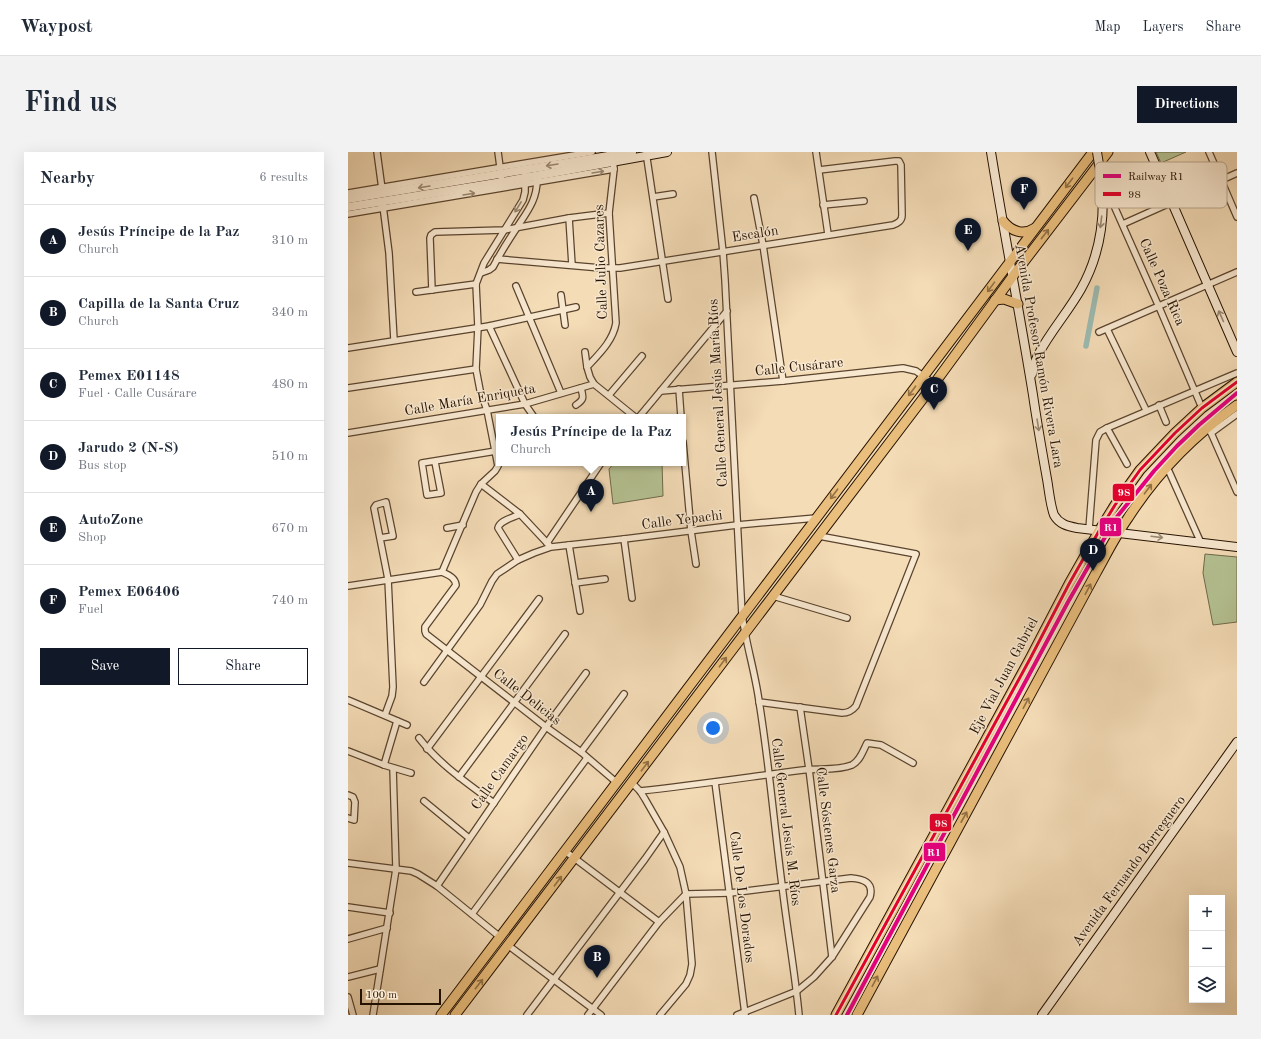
<!DOCTYPE html>
<meta charset="utf-8">
<style>
:root{--surface:#fff;--page:#f2f2f3;--text:#1f2937;--muted:#747a83;--line:#e0e1e3;--accent:#111827}
body{margin:0;font-family:"Old Standard TT",serif;background:var(--page);color:var(--text)}
.controls{position:absolute;right:12px;bottom:12px;display:grid;overflow:hidden;border-radius:0px;box-shadow:0 4px 16px #0002}
.controls button{width:36px;height:36px;display:grid;place-items:center;padding:0;border:0;border-bottom:1px solid var(--line);background:var(--surface);color:var(--text);font:20px sans-serif}
.scale{position:absolute;left:12px;bottom:10px;width:81px;box-sizing:border-box;padding-left:4px;border:2px solid #261200;border-top:0;font-size:11px;line-height:14px;white-space:nowrap;color:#261200;-webkit-text-stroke:3px #f8e8d0;paint-order:stroke}
.you{position:absolute;left:365px;top:576px;width:14px;height:14px;margin:-10px;border:3px solid #fff;border-radius:50%;background:#1a73e8;box-shadow:0 0 0 6px #1a73e833}
.badge{display:grid;place-items:center;width:26px;height:26px;border-radius:50%;background:var(--accent);color:#fff;font-size:13px;font-weight:700}
.pin{position:absolute;translate:-50% -33px;filter:drop-shadow(0 1px 2px #0008)}
.pin::after{content:'';position:absolute;top:21px;width:14px;height:12px;background:inherit;clip-path:polygon(0 0,100% 0,50% 100%)}
.popup{position:absolute;left:148px;top:262px;width:190px;height:52px;box-sizing:border-box;display:grid;place-content:center;border-radius:0px;background:var(--surface);filter:drop-shadow(0 1px 3px #0005);font-size:13px;white-space:nowrap;color:var(--muted)}
.popup b{font-size:15px;color:var(--text)}
.popup::after{content:'';position:absolute;left:50%;top:100%;margin-left:-8px;border:8px solid transparent;border-top-color:var(--surface)}
.list{margin:0;padding:0;list-style:none}
h2{display:flex;justify-content:space-between;align-items:center;height:52px;margin:0;padding:0 16px;font-size:17px}
h2 small{font-size:13px;font-weight:400;color:var(--muted)}
.list li{display:grid;grid-template-columns:26px 1fr auto;gap:12px;align-items:center;box-sizing:border-box;height:72px;padding:0 16px;border-top:1px solid var(--line)}
.list b{display:block;font-size:15px;white-space:nowrap}
.list p{margin:0;font-size:13px;white-space:nowrap;color:var(--muted)}
.list em{font-size:13px;font-style:normal;color:var(--muted)}
.actions{display:flex;gap:8px;padding:12px 16px}
.actions a{flex:1;padding:9px 0;border:1px solid var(--accent);border-radius:0px;text-align:center;font-size:14px;color:var(--accent)}
.actions .main{background:var(--accent);color:#fff}
.icon{flex:none;width:22px;height:22px;fill:none;stroke:currentColor;stroke-width:2;stroke-linecap:round;stroke-linejoin:round}
.map{position:relative;flex:none;width:889px;height:863px;overflow:hidden;border-radius:0px}
header{display:flex;align-items:center;gap:24px;box-sizing:border-box;height:56px;padding:0 20px;background:var(--surface);border-bottom:1px solid var(--line)}
header strong{font-size:19px}
nav{display:flex;gap:22px;margin-inline-start:auto;font-size:14px}
.intro{display:flex;align-items:center;justify-content:space-between;box-sizing:border-box;height:96px;padding:0 24px}
h1{margin:0;font-size:28px}
.button{padding:10px 18px;border-radius:0px;background:var(--accent);color:#fff;font-size:14px;font-weight:700}
main{display:flex;gap:24px;padding:0 24px}
aside{flex:1;background:var(--surface);border-radius:0px;box-shadow:0 4px 16px #0002}
.map>svg:first-child{display:block}
.green{fill:#b5c293;stroke:#6e6a4a}
.lines{fill:none;stroke-linecap:round;stroke-linejoin:round}
.canal{stroke:#9cbbb2;stroke-width:5.5}
.street-casing{stroke:#5a442e;stroke-width:8}
.secondary-casing{stroke:#261200;stroke-width:10}
.primary-casing{stroke:#261200;stroke-width:11}
.street{stroke:#f8e8d0;stroke-width:5.5}
.secondary{stroke:#f8e8d0;stroke-width:8}
.primary{stroke:#eabe7c;stroke-width:9}
.secondary-bridge-casing{stroke:#261200;stroke-width:10;stroke-linecap:butt}
.secondary-bridge{stroke:#f8e8d0;stroke-width:8}
.bus-1-casing{stroke:#f8e8d0;stroke-width:6}
.bus-1{stroke:#e4002b;stroke-width:3}
.rail-1-casing{stroke:#f8e8d0;stroke-width:7}
.rail-1{stroke:#e5007d;stroke-width:4}
.oneway{stroke:#9a8872}
.oneway2{stroke:#927144}
.labels{text-anchor:middle;dominant-baseline:central;stroke-width:3;stroke-linejoin:round;paint-order:stroke}
.street-label{font-size:14px;fill:#261200;stroke:#f8e8d0}
.key{fill:#f8e8d0;stroke:#b9a892;stroke-width:1}
.key-label{font-size:11px;fill:#261200}
.line-badge{stroke:#f8e8d0;stroke-width:1.5}
.badge-label{font-size:11px;text-anchor:middle;font-weight:bold;fill:#fff}
</style>
<header>
<strong>Waypost</strong>
<nav><a>Map</a><a>Layers</a><a>Share</a></nav>
</header>
<div class="intro"><h1>Find us</h1><a class="button">Directions</a></div>
<main>
<aside>
<h2>Nearby<small>6 results</small></h2>
<ul class="list">
<li><span class="badge">A</span><div><b>Jesús Príncipe de la Paz</b><p>Church</p></div><em>310 m</em></li>
<li><span class="badge">B</span><div><b>Capilla de la Santa Cruz</b><p>Church</p></div><em>340 m</em></li>
<li><span class="badge">C</span><div><b>Pemex E01148</b><p>Fuel · Calle Cusárare</p></div><em>480 m</em></li>
<li><span class="badge">D</span><div><b>Jarudo 2 (N-S)</b><p>Bus stop</p></div><em>510 m</em></li>
<li><span class="badge">E</span><div><b>AutoZone</b><p>Shop</p></div><em>670 m</em></li>
<li><span class="badge">F</span><div><b>Pemex E06406</b><p>Fuel</p></div><em>740 m</em></li>
</ul>
<div class="actions"><a class="main">Save</a><a>Share</a></div>
</aside>
<div class="map">
<svg width="889" height="863" viewBox="0 0 889 863">
<rect width="100%" height="100%" fill="#f4dcb7"/>
<filter id="stains"><feTurbulence type="fractalNoise" baseFrequency=".005" numOctaves="4"/><feColorMatrix values="0 0 0 0 .2 0 0 0 0 .09 0 0 0 0 .02 0 0 0 .5 -.17"/></filter>
<radialGradient id="worn" r=".72"><stop offset=".6" stop-color="#630" stop-opacity="0"/><stop offset="1" stop-color="#630" stop-opacity=".3"/></radialGradient>
<g class="green">
<path d="M808,0H838L813,11Z"/>
<path d="M266,311H314L315,344L265,352L261,317Z"/>
<path d="M857,402L889,405V470L865,473L855,421Z"/>
</g>
<g class="lines">
<path class="canal" d="M738,194L749,136"/>
<g class="street-casing">
<g id="street">
<path d="M29,0L34,37"/>
<path d="M150,0L154,30"/>
<path d="M298,0L320,147"/>
<path d="M364,0L375,100L377,128L394,463C398,492 407,520 411,549C421,610 426,672 434,733C439,777 447,820 451,863"/>
<path d="M468,0L480,82"/>
<path d="M861,0L889,65"/>
<path d="M265,6L266,17L261,61L268,171C265,189 251,202 239,215L242,225L246,232L287,265"/>
<path d="M755,29L811,155L854,256"/>
<path d="M0,41L244,0"/>
<path d="M305,45L325,42"/>
<path d="M406,46L415,93L435,229"/>
<path d="M475,53L516,49"/>
<path d="M35,54L41,101L46,188"/>
<path d="M0,62L266,17"/>
<path d="M221,66L224,113"/>
<path d="M775,72L889,21"/>
<path d="M149,107L253,116H272L545,73C550,71 554,69 554,63L553,13L551,9H547L471,18"/>
<path d="M133,121L141,118L145,115C152,102 160,89 168,77C178,61 189,49 189,28"/>
<path d="M168,134L213,241"/>
<path d="M84,138L82,86L83,83L87,80L156,78L221,66L261,61"/>
<path d="M68,140L128,132"/>
<path d="M213,143L217,173"/>
<path d="M141,174L177,252L186,265"/>
<path d="M759,177L798,258"/>
<path d="M751,180L889,120"/>
<path d="M0,196L141,174L228,155"/>
<path d="M237,200L239,215"/>
<path d="M0,236L128,217"/>
<path d="M331,237L333,265"/>
<path d="M313,239L435,229L555,216L568,219L586,232"/>
<path d="M261,243L294,204"/>
<path d="M228,253C237,247 235,245 233,236"/>
<path d="M811,253L818,270"/>
<path d="M291,265L379,159"/>
<path d="M860,274L889,340"/>
<path d="M759,276L779,312"/>
<path d="M0,281L177,252L246,232"/>
<path d="M863,281L889,262"/>
<path d="M335,290L343,379L348,412"/>
<path d="M87,310L93,341L79,343L74,311L148,299"/>
<path d="M819,315L853,391"/>
<path d="M133,332L172,362L201,393"/>
<path d="M99,376L115,373"/>
<path d="M741,377L748,288L752,280L759,276L889,221"/>
<path d="M32,386L45,384L38,350L28,353L26,356L40,427L45,535L44,544L37,563"/>
<path d="M276,387L284,446"/>
<path d="M199,391L253,311"/>
<path d="M221,393L232,459"/>
<path d="M170,408L150,376C152,368 165,366 172,362"/>
<path d="M94,420L128,340L133,332L147,319L150,314L139,258L132,238L128,217L130,175L128,132L136,111L175,48L177,40V22"/>
<path d="M94,420C100,423 107,425 108,433L77,475V479L78,482L198,575L233,600L268,630"/>
<path d="M227,431L257,427"/>
<path d="M0,434L94,420"/>
<path d="M425,444L499,466"/>
<path d="M76,530L132,453L144,429L149,422L170,408L186,401L203,395L276,387L389,373L468,366"/>
<path d="M0,548L59,573"/>
<path d="M411,550L494,561C500,561 504,559 508,554L568,402L471,384"/>
<path d="M452,555L461,617L484,805"/>
<path d="M71,586C91,612 119,631 146,651"/>
<path d="M79,597L191,447"/>
<path d="M0,599L36,613L63,621"/>
<path d="M233,600L276,542"/>
<path d="M36,613L49,569"/>
<path d="M111,625L217,482"/>
<path d="M367,630L397,862"/>
<path d="M284,631L292,639L297,647L316,680L332,715L338,742L344,812L342,823L338,832L312,863"/>
<path d="M292,639C347,633 401,625 455,618C470,616 490,619 504,613C512,609 515,599 519,591L533,593L565,611"/>
<path d="M0,643L5,645L7,650L6,668L0,666"/>
<path d="M76,649L121,686"/>
<path d="M217,699L311,770"/>
<path d="M0,711L63,719L70,722L89,734L152,785"/>
<path d="M89,734L198,575L238,521"/>
<path d="M0,755L42,761"/>
<path d="M124,762L239,606"/>
<path d="M0,787L39,776"/>
<path d="M161,794L253,863"/>
<path d="M0,825L32,817"/>
<path d="M0,845L5,863"/>
<path d="M25,863L48,717L45,616"/>
<path d="M179,863L297,707L316,680"/>
<path d="M240,863L311,770L338,742L382,741L503,726C515,727 526,730 522,745L484,805L466,825L449,839L389,863"/>
</g>
</g>
<g class="secondary-casing">
<g id="secondary">
<path d="M643,0C656,81 672,162 685,243C689,271 694,299 699,327C701,338 702,352 706,363C711,372 719,374 729,376L889,395"/>
<path d="M802,0L889,200"/>
<path d="M0,47L284,0"/>
<path d="M0,55L154,30L319,0"/>
<path d="M684,222L686,212L690,203C702,180 720,160 733,137C751,105 757,67 754,31"/>
<path d="M694,863L889,590"/>
</g>
</g>
<g class="primary-casing">
<g id="primary">
<path d="M655,69C663,79 675,84 687,76"/>
<path d="M647,148L656,147L670,152"/>
<path d="M93,863L745,0"/>
<path d="M107,863L586,232L665,124L760,0"/>
<path d="M488,863L683,505L721,432L751,379L767,353L792,318L827,281L854,256L889,230"/>
<path d="M509,863L748,421C758,403 768,383 780,366C809,321 845,284 889,253"/>
</g>
</g>
<use href="#street" class="street"/>
<use href="#secondary" class="secondary"/>
<use href="#primary" class="primary"/>
<g class="secondary-bridge-casing">
<path id="secondary-bridge" d="M749,0L754,31"/>
</g>
<use href="#secondary-bridge" class="secondary-bridge"/>
<g class="bus-1-casing">
<path id="bus-1" d="M488,863L683,505L721,432L751,379L767,353L792,318L827,281L854,256L889,230"/>
</g>
<use href="#bus-1" class="bus-1"/>
<g class="rail-1-casing">
<path id="rail-1" d="M499,863L720,450L768,366L806,319L829,294L851,273L889,241"/>
</g>
<use href="#rail-1" class="rail-1"/>
</g>
<defs><path id="oneway-shaft" d="M-6 0H5M1.5-3L5.5 0L1.5 3" fill="none" stroke-width="1.6" stroke-linecap="round" stroke-linejoin="round"/></defs>
<g class="oneway">
<use href="#oneway-shaft" transform="translate(204 13) rotate(171)"/>
<use href="#oneway-shaft" transform="translate(250 20) rotate(-9)"/>
<use href="#oneway-shaft" transform="translate(76 35) rotate(171)"/>
<use href="#oneway-shaft" transform="translate(121 42) rotate(-9)"/>
<use href="#oneway-shaft" transform="translate(170 55) rotate(122)"/>
<use href="#oneway-shaft" transform="translate(753 70) rotate(97)"/>
<use href="#oneway-shaft" transform="translate(873 164) rotate(-114)"/>
<use href="#oneway-shaft" transform="translate(690 273) rotate(81)"/>
<use href="#oneway-shaft" transform="translate(809 385) rotate(7)"/>
</g>
<g class="oneway2">
<use href="#oneway-shaft" transform="translate(721 31) rotate(127)"/>
<use href="#oneway-shaft" transform="translate(697 82) rotate(-52)"/>
<use href="#oneway-shaft" transform="translate(643 135) rotate(126)"/>
<use href="#oneway-shaft" transform="translate(564 239) rotate(127)"/>
<use href="#oneway-shaft" transform="translate(800 337) rotate(-53)"/>
<use href="#oneway-shaft" transform="translate(486 342) rotate(127)"/>
<use href="#oneway-shaft" transform="translate(740 437) rotate(-62)"/>
<use href="#oneway-shaft" transform="translate(375 510) rotate(-53)"/>
<use href="#oneway-shaft" transform="translate(678 551) rotate(-62)"/>
<use href="#oneway-shaft" transform="translate(297 614) rotate(-53)"/>
<use href="#oneway-shaft" transform="translate(616 665) rotate(-61)"/>
<use href="#oneway-shaft" transform="translate(210 729) rotate(-53)"/>
<use href="#oneway-shaft" transform="translate(527 829) rotate(-62)"/>
<use href="#oneway-shaft" transform="translate(131 832) rotate(-52)"/>
</g>
<g class="labels">
<g class="street-label">
<text transform="translate(407 82) rotate(-9)">Escalón</text>
<text transform="translate(253 110) rotate(-92)">Calle Julio Cazares</text>
<text transform="translate(814 130) rotate(66)">Calle Poza Rica</text>
<text transform="translate(691 204) rotate(80)">Avenida Profesor Ramón Rivera Lara</text>
<text transform="translate(451 215) rotate(-6)">Calle Cusárare</text>
<text transform="translate(370 241) rotate(-93)">Calle General Jesús María Ríos</text>
<text transform="translate(122 248) rotate(-10)">Calle María Enriqueta</text>
<text transform="translate(334 368) rotate(-7)">Calle Yepachi</text>
<text transform="translate(656 524) rotate(-62)">Eje Vial Juan Gabriel</text>
<text transform="translate(179 545) rotate(38)">Calle Delicias</text>
<text transform="translate(152 620) rotate(-55)">Calle Camargo</text>
<text transform="translate(438 670) rotate(83)">Calle General Jesús M. Ríos</text>
<text transform="translate(480 678) rotate(83)">Calle Sóstenes Garza</text>
<text transform="translate(781 719) rotate(-54)">Avenida Fernando Borreguero</text>
<text transform="translate(394 745) rotate(83)">Calle De Los Dorados</text>
</g>
</g>
<rect x="747" y="10" width="132" height="46" rx="6" class="key"/>
<rect x="755" y="22" width="18" height="4" fill="#e5007d"/>
<rect x="755" y="40" width="18" height="4" fill="#e4002b"/>
<g class="key-label">
<text x="780" y="28">Railway R1</text>
<text x="780" y="46">98</text>
</g>
<g class="line-badge">
<rect x="764" y="331" width="23" height="19" rx="4" fill="#e4002b"/>
<rect x="751" y="365" width="23" height="20" rx="4" fill="#e5007d"/>
<rect x="581" y="661" width="23" height="19" rx="4" fill="#e4002b"/>
<rect x="575" y="690" width="23" height="20" rx="4" fill="#e5007d"/>
</g>
<g class="badge-label">
<text x="776" y="344">98</text>
<text x="763" y="379">R1</text>
<text x="593" y="675">98</text>
<text x="586" y="704">R1</text>
</g>
<rect width="100%" height="100%" filter="url(#stains)"/>
<rect width="100%" height="100%" fill="url(#worn)"/>
</svg>
<div class="controls">
<button>+</button>
<button>−</button>
<button><svg class="icon" aria-label="layers" viewBox="0 0 24 24"><path d="M12 4l9 5-9 5-9-5zM3 14l9 5 9-5"/></svg></button>
</div>
<div class="scale">100 m</div>
<div class="you"></div>
<div class="pin badge" style="left:243px;top:360px">A</div>
<div class="popup"><b>Jesús Príncipe de la Paz</b>Church</div>
<div class="pin badge" style="left:249px;top:826px">B</div>
<div class="pin badge" style="left:586px;top:258px">C</div>
<div class="pin badge" style="left:745px;top:419px">D</div>
<div class="pin badge" style="left:620px;top:99px">E</div>
<div class="pin badge" style="left:676px;top:58px">F</div>
</div>
</main>
